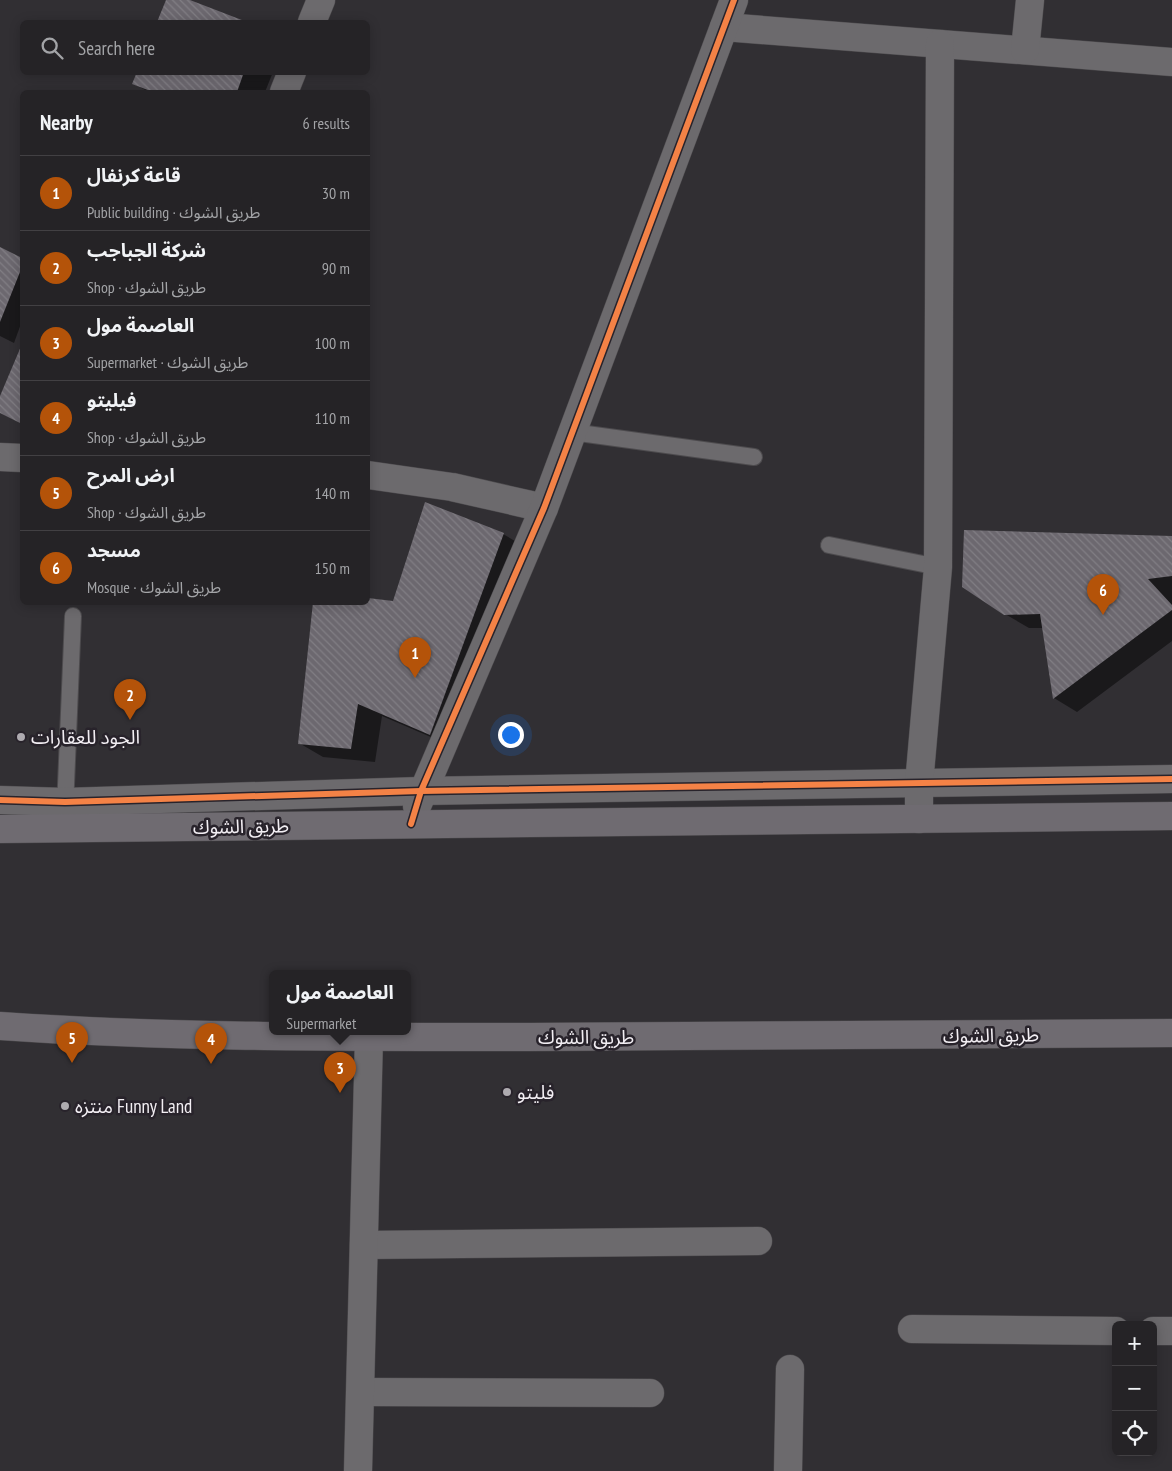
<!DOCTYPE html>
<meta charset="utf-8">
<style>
:root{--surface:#252326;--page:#312f32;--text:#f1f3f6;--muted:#a3a4a7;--line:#424043;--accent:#b45309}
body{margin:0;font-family:"PT Sans Narrow","Noto Sans Arabic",sans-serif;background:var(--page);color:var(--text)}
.controls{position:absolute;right:15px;bottom:15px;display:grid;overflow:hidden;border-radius:8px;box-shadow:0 2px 12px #0003}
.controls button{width:45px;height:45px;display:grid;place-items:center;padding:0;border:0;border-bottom:1px solid var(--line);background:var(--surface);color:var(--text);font:25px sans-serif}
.you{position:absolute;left:510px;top:734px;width:18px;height:18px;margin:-12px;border:4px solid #fff;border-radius:50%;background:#1a73e8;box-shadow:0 0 0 8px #1a73e833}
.badge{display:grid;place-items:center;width:32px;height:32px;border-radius:50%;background:var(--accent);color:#fff;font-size:16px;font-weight:700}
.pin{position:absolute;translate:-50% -41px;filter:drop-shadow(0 1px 2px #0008)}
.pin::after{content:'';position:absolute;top:26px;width:18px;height:15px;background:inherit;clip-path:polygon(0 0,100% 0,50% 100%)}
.popup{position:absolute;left:269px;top:970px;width:142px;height:65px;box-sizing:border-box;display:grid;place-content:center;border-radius:8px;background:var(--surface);filter:drop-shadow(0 1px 4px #0005);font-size:16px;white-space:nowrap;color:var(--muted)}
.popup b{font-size:19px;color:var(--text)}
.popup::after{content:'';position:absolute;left:50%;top:100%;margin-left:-10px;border:10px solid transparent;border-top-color:var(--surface)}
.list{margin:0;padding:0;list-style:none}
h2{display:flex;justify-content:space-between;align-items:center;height:65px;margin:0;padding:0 20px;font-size:21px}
h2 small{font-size:16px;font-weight:400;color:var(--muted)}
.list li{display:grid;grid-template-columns:32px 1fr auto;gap:15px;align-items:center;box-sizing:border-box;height:75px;padding:0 20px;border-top:1px solid var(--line)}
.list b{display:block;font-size:19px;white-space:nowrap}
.list p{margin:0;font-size:16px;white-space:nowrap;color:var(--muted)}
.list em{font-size:16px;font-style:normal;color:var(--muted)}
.icon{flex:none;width:28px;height:28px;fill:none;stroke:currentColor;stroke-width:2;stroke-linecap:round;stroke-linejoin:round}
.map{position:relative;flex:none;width:1172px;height:1471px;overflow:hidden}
.search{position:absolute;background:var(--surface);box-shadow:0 2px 12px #0003;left:20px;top:20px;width:350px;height:55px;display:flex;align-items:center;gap:12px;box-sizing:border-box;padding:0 18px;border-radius:8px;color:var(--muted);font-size:19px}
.panel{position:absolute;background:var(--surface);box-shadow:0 2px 12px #0003;left:20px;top:90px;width:350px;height:515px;border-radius:8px}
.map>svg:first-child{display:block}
.shadow{fill:#0007}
.building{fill:url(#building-back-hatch)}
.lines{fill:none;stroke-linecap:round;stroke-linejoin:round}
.lane-casing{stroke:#4d4b4e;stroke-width:18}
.street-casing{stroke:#4d4b4e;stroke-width:29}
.primary-casing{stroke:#4d4b4e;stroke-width:29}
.lane{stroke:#6c6a6d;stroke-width:16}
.street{stroke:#6c6a6d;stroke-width:28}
.primary{stroke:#6f6b71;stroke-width:28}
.cycleway-casing{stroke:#28232b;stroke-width:9}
.cycleway{stroke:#f48246;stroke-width:6}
.poi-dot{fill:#aeabb0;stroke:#28232b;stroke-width:2}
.labels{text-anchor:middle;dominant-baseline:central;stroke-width:5;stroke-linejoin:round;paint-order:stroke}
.poi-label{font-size:19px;fill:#f2eef3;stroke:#28232b;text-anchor:start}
.street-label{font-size:19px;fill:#f2eef3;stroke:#28232b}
</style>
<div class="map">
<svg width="1172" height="1471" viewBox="0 0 1172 1471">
<defs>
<pattern id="building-back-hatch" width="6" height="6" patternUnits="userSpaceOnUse" patternTransform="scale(1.25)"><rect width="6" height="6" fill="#6c686f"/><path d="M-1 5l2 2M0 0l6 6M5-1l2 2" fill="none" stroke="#817e84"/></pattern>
</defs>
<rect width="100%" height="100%" fill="#312f33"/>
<g class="shadow">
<path d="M167,0H186L244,22H158Z"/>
<path d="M138,72H273L265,92H149L134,84Z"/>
<path d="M0,248L22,259V321L14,343L0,336Z"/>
<path d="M22,347V424L0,412V399Z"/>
<path d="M503,534L527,548L454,747L382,716L375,762L323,757L299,743L368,599L394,602Z"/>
<path d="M1172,537V641L1077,712L1054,698L1043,628H1029L1005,614Z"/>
</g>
<g class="building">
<path d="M166,0H190L247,22H157Z"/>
<path d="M137,72H244L237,92H153L132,84Z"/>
<path d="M0,247L22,258V267L0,322Z"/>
<path d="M22,344V424L0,413V396Z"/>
<path d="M425,502L504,533L430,735L358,704L351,749L298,744L313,602H368V598L393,601Z"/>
<path d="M964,530L1172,536V576L1148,579L1172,605V610L1053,699L1040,614L1004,615L962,587Z"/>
</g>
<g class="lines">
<g class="lane-casing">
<g id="lane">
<path d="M572,432L754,457"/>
<path d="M829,545L938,567"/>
<path d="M65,809L73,616"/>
</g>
</g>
<g class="street-casing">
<g id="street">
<path d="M312,22L321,0"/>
<path d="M724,27L1172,62"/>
<path d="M1025,50L1030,0"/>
<path d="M284,92L292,72"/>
<path d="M0,457L22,458"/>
<path d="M368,475L452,487L544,508"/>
<path d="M0,800L65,802L421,791L1172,779"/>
<path d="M417,806L544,508L734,0"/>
<path d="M919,819V784L938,567L940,44"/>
<path d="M364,1245L758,1241"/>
<path d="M912,1329L1116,1331"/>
<path d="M1153,1331H1172"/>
<path d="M361,1392L650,1393"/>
<path d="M358,1471L369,1037"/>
<path d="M788,1471L790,1369"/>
</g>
</g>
<g class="primary-casing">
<g id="primary">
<path d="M0,829L1172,816"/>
<path d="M0,1026C176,1038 353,1037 530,1037C744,1037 958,1035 1172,1033"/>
</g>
</g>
<use href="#lane" class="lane"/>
<use href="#street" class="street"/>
<use href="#primary" class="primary"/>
<g class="cycleway-casing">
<g id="cycleway">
<path d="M0,800L65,802L421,791L1172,779"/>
<path d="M411,824L421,791L544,508L734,0"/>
</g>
</g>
<use href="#cycleway" class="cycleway"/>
</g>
<g class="poi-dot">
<circle cx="21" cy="737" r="5"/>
<circle cx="507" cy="1092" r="5"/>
<circle cx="65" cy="1106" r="5"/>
</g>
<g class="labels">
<g class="poi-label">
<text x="31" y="737">الجود للعقارات</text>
<text x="517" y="1092">فليتو</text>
<text x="75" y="1106">منتزه Funny Land</text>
</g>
<g class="street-label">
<text transform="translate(241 826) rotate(-1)">طريق الشوك</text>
<text transform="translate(991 1035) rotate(-1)">طريق الشوك</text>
<text x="586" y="1037">طريق الشوك</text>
</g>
</g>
</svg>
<div class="controls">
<button>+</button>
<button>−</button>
<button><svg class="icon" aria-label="locate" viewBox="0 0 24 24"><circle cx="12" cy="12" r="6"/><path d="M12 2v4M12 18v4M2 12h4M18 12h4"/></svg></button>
</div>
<div class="you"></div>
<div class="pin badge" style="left:415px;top:678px">1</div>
<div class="pin badge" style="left:130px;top:720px">2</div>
<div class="pin badge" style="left:340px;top:1093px">3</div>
<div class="popup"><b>العاصمة مول</b>Supermarket</div>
<div class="pin badge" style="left:211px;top:1064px">4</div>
<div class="pin badge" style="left:72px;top:1063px">5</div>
<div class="pin badge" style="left:1103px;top:615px">6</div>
<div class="search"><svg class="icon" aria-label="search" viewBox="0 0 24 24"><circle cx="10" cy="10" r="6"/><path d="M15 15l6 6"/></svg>Search here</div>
<section class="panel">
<h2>Nearby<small>6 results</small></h2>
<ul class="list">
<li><span class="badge">1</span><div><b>قاعة كرنفال</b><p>Public building · طريق الشوك</p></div><em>30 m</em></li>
<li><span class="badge">2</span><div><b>شركة الجباجب</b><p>Shop · طريق الشوك</p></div><em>90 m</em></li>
<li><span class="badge">3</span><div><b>العاصمة مول</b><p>Supermarket · طريق الشوك</p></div><em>100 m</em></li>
<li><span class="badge">4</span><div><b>فيليتو</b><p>Shop · طريق الشوك</p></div><em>110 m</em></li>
<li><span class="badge">5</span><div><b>ارض المرح</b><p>Shop · طريق الشوك</p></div><em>140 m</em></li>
<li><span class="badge">6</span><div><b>مسجد</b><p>Mosque · طريق الشوك</p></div><em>150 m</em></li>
</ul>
</section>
</div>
